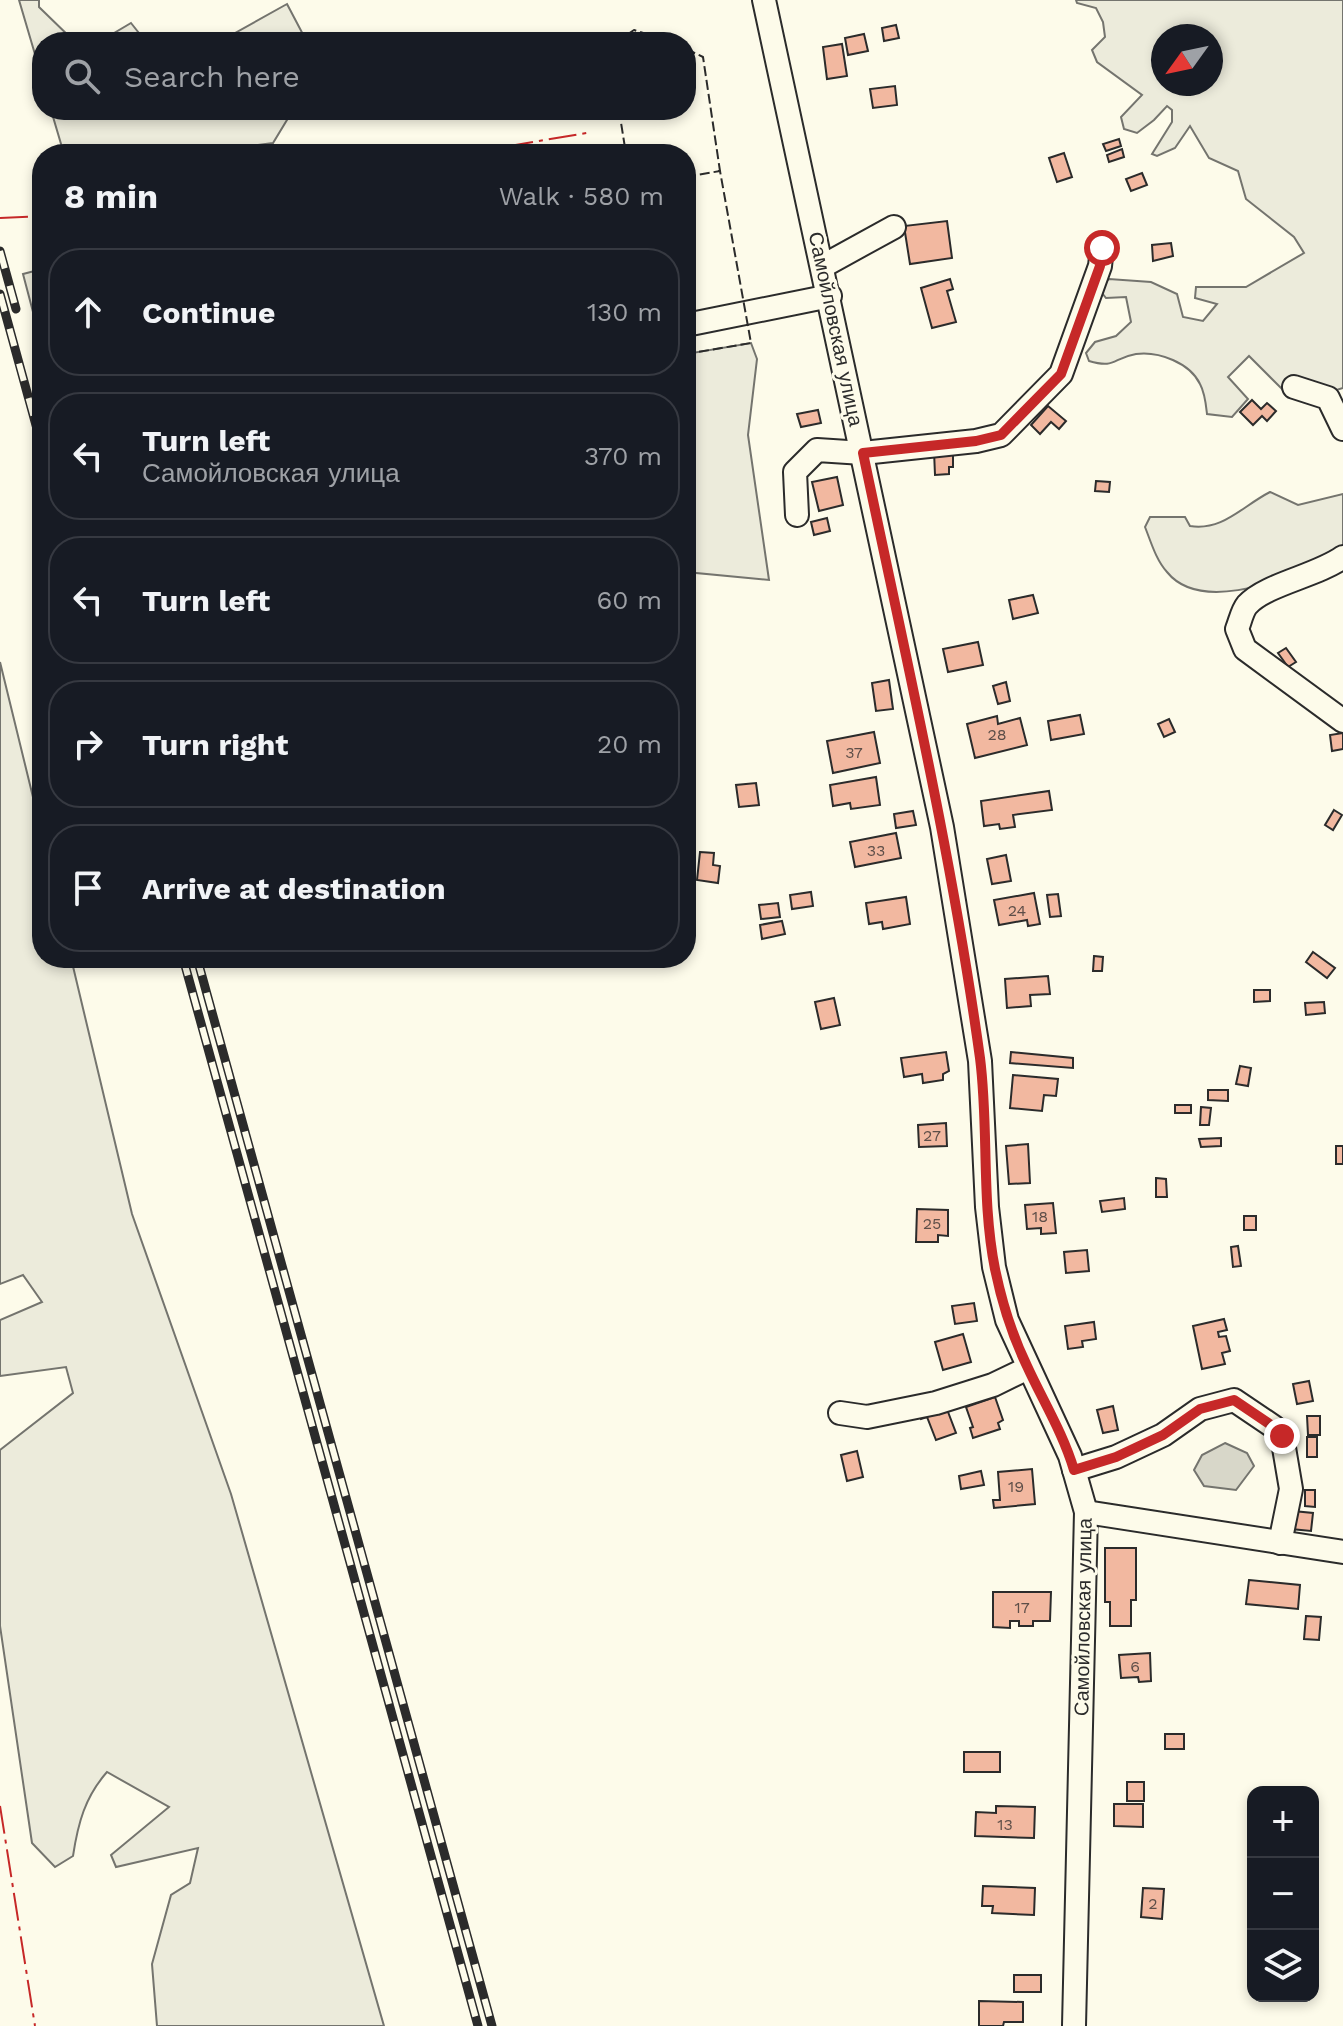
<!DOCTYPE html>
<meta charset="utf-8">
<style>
:root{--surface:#171b24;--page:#20242c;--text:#f1f3f6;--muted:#9ea1a6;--line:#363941}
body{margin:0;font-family:"Work Sans",sans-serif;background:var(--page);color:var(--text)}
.controls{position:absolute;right:24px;bottom:24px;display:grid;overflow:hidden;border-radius:16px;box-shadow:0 4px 12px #0003}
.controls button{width:72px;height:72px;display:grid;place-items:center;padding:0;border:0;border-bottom:2px solid var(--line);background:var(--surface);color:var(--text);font:40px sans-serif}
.compass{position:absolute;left:1151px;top:24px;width:72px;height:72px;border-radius:50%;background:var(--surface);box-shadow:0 4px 12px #0003;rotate:237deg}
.stop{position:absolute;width:24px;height:24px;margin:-18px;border:6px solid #c62828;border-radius:50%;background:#fff}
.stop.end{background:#c62828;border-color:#fff;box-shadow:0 2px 8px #0008}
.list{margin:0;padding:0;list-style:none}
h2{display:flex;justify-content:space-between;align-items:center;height:104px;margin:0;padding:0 32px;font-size:34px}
h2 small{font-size:26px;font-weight:400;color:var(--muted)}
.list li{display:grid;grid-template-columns:52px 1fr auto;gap:24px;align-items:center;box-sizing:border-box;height:128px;margin:0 16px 16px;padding:0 16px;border:2px solid var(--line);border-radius:32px}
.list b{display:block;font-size:30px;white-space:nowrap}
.list p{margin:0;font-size:26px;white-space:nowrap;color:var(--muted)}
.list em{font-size:26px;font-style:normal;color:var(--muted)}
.icon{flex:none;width:44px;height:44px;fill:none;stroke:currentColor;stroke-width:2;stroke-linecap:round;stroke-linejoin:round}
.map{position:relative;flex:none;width:1343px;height:2026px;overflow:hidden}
.search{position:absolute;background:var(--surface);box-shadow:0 4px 12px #0003;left:32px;top:32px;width:664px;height:88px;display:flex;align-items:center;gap:20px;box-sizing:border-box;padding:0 28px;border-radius:32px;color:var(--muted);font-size:30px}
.panel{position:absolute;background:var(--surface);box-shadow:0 4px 12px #0003;left:32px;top:144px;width:664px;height:824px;border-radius:32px}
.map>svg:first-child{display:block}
.green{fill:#ecebdb;stroke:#74746e;stroke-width:2;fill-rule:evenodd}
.water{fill:#d8d7c9;stroke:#74746e;stroke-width:2}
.building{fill:#f2b8a0;stroke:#2b2b2b;stroke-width:2}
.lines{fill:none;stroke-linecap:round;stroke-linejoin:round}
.minor-casing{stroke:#2b2b2b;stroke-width:26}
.minor{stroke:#fdfbea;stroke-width:22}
.rail-casing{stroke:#2b2b2b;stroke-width:9}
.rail{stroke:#fdfbea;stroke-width:6;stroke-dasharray:18;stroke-linecap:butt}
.fence{stroke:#2b2b2b;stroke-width:2;stroke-dasharray:10 4;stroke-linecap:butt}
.power{stroke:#c62828;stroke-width:2;stroke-dasharray:28 6 4 6;stroke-linecap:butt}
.route{stroke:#c62828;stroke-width:10}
.labels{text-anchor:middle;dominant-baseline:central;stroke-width:6;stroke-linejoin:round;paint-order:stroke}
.number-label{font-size:16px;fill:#5d4e48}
.street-label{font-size:20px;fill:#2b2b2b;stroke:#fdfbea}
</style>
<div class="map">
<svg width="1343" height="2026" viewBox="0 0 1343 2026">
<rect width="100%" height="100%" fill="#fdfbea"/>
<g class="green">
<path d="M19,0H39V7L75,42H42V78Z"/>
<path d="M1076,0H1343V388L1330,392L1318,387L1283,390L1249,356L1228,377L1248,399L1232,417L1207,414C1206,405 1205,393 1200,384C1190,363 1159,351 1136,354C1112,358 1116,369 1089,361L1086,353L1095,342L1116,336L1131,322L1126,297L1106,298L1098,288L1109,279L1151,282L1177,294L1183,317L1203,321L1217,304L1195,298L1196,287H1246L1304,253L1294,237L1246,199L1238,171L1209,158L1190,126L1175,148L1157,156L1152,154L1172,122V110L1167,106L1154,120L1137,133L1124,129L1121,117L1142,95L1097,62L1092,50L1105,37L1103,22L1096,8L1077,3ZM1163,36H1211V84H1163Z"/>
<path d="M287,4L307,42H219Z"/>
<path d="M131,23L146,42H99Z"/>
<path d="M51,110H293L273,143L192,154H64Z"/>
<path d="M42,269V346L23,274Z"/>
<path d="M751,343L757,359L748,435L769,580L686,572V354Z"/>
<path d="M1270,492L1298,505L1343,494V557C1299,572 1204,618 1167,572C1156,560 1151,542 1145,527L1150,517H1185L1190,526C1223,531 1241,507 1270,492Z"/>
<path d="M0,662L42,834V958H71L132,1214L231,1494L384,2026H157L152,1964L171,1895L190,1883L198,1848L116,1867L111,1855L169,1807L107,1772C85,1797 78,1823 73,1856L55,1867L32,1843L0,1626V1450L73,1393L66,1367L0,1376V1320L42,1302L23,1275L0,1284Z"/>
</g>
<path class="water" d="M1225,1443L1247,1453L1254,1466L1236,1490L1204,1486L1194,1470L1202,1455Z"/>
<g class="building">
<path d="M896,25L899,38L884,41L882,28Z"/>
<path d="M864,34L868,51L848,55L845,38Z"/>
<path d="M842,44L847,76L827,79L823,47Z"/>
<path d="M895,86L897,105L873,108L870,89Z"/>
<path d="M1119,139L1121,146L1106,151L1103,144Z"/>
<path d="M1122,149L1124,157L1109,162L1107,155Z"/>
<path d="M1064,153L1072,177L1057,182L1049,158Z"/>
<path d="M1142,173L1147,185L1131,191L1126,179Z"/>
<path d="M947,221L952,258L910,264L904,226Z"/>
<path d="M1171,243L1173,256L1153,261L1152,245Z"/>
<path d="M950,279L953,289L947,291L956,322L932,328L921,288Z"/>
<path d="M1252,400L1261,409L1267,403L1276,411L1267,421L1262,416L1253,425L1240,412Z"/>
<path d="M1048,406L1066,421L1059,429L1051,422L1040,434L1031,425Z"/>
<path d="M818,410L821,423L801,427L797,414Z"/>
<path d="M934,451L953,454V467H949V474L935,475Z"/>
<path d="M837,477L843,505L819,511L812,482Z"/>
<path d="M1096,481L1110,482L1109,492L1095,491Z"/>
<path d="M827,518L830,531L814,535L811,522Z"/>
<path d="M1033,595L1038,613L1013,619L1009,600Z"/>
<path d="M978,642L983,665L948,672L943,649Z"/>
<path d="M1286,648L1296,662L1288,667L1278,653Z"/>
<path d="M889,680L893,709L876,711L872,683Z"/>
<path d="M1006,682L1010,701L998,704L993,686Z"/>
<path d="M1080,715L1084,734L1051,740L1048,721Z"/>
<path d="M997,716L998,724L1020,718L1027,745L975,758L967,724Z"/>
<path d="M1169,719L1175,732L1164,737L1158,724Z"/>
<path d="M874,732L880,763L833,773L827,741Z"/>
<path d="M1343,733V749L1332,751L1330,735Z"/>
<path d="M876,777L880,805L851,809L850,803L833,806L830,785Z"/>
<path d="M756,783L759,805L739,807L736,785Z"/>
<path d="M1049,791L1052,810L1013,815L1015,827L1000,829L999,824L984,826L981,801Z"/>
<path d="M1334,810L1342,815L1333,830L1325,825Z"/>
<path d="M913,811L916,825L896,828L894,814Z"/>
<path d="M896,833L901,858L855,867L850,842Z"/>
<path d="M700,852L714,853L713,865L720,866L718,883L697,880Z"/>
<path d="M1006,855L1011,881L992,884L987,859Z"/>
<path d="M811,892L813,906L792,909L790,895Z"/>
<path d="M1034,893L1040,924L1028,926L1027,920L999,925L994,900Z"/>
<path d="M1058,894L1061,916L1050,917L1047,895Z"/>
<path d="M906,897L910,924L883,929L882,922L869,924L866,903Z"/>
<path d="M778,903L780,917L761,919L759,905Z"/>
<path d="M782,921L785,934L762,939L760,925Z"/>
<path d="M1313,952L1335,968L1327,978L1306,962Z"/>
<path d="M1094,956L1103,957L1102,971H1093Z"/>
<path d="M1048,976L1050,994L1030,995L1031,1006L1007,1008L1005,979Z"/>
<path d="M1254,990H1270V1001L1254,1002Z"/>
<path d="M834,998L840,1025L821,1029L815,1002Z"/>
<path d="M1324,1002L1325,1013L1306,1015L1305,1003Z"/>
<path d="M946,1052L949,1071L943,1074V1080L923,1083L922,1074L904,1077L901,1058Z"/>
<path d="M1011,1052L1073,1058V1068L1010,1063Z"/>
<path d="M1240,1066L1251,1068L1248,1086L1236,1084Z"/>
<path d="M1013,1075L1058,1079L1056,1096L1044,1095L1042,1111L1010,1108Z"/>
<path d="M1208,1090H1228V1101L1208,1100Z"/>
<rect x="1175" y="1105" width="16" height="8"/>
<path d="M1201,1107L1211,1108L1209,1125H1200Z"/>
<path d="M946,1123L947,1146L919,1147L918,1125Z"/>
<path d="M1221,1138V1146L1201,1147L1199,1139Z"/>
<path d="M1028,1144L1030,1183L1009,1184L1006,1146Z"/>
<rect x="1336" y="1146" width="7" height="18"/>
<path d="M1156,1178L1166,1179L1167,1197H1156Z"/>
<path d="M1124,1198L1125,1209L1102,1212L1100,1201Z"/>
<path d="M1053,1203L1056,1233L1041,1234V1228L1027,1229L1025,1205Z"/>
<path d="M917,1209L948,1210V1236L938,1235V1242H916Z"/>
<rect x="1244" y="1216" width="12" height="14"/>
<path d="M1238,1246L1241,1266L1233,1267L1231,1247Z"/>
<path d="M1087,1250L1089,1271L1066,1273L1064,1252Z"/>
<path d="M974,1303L977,1321L955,1324L952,1306Z"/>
<path d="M1224,1319L1227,1330L1218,1332L1219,1337L1226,1336L1230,1351L1222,1353L1225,1364L1202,1369L1193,1326Z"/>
<path d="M1094,1322L1096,1339L1082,1341L1083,1347L1068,1349L1065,1326Z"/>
<path d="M963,1334L971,1362L943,1370L935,1342Z"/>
<path d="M1309,1381L1313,1401L1297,1404L1293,1384Z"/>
<path d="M995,1397L1003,1420L998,1423L1000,1429L973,1438L970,1428L973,1427L966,1407Z"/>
<path d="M945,1404L956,1433L936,1440L927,1417L921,1419L919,1413Z"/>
<path d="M1113,1406L1118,1430L1103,1433L1097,1410Z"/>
<path d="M1307,1416H1320V1435H1308Z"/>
<rect x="1307" y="1437" width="10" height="20"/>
<path d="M857,1451L863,1477L847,1481L841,1455Z"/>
<path d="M1032,1469L1035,1504L994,1508L993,1500H1000L998,1472Z"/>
<path d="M981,1471L984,1485L961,1489L959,1476Z"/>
<path d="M1305,1490H1315V1507L1305,1506Z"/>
<path d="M1293,1511L1313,1513L1311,1531L1291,1529Z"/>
<path d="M1105,1548H1136V1600H1131V1626H1110V1602H1105Z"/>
<path d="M1249,1580L1300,1585L1298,1609L1246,1604Z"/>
<path d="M993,1592H1051L1050,1621H1033V1626H1019V1621H1010V1628L993,1627Z"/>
<path d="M1306,1616L1321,1617L1319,1640L1304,1639Z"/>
<path d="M1150,1653L1151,1681L1139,1682L1138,1677L1121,1678L1119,1655Z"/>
<rect x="1165" y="1734" width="19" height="15"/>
<rect x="964" y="1752" width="36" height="20"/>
<rect x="1127" y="1782" width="17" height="19"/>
<path d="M1114,1804H1143V1827L1114,1826Z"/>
<path d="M996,1806L1035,1807L1034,1838L975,1836L976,1812L996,1813Z"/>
<path d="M983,1886L1035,1888L1034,1915L992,1913L993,1906H982Z"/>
<path d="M1143,1888L1164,1889L1162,1919L1141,1917Z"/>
<rect x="1014" y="1975" width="27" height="17"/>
<path d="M979,2001L1023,2002V2022H1004L1003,2026H979Z"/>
</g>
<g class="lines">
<g class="minor-casing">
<g id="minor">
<path d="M764,0L942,827L980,1061L987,1207L994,1267L1007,1320L1070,1456L1086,1512L1074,2026"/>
<path d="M823,266L894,227"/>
<path d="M686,325L830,296"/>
<path d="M1294,387L1328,398L1343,429"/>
<path d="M797,515L795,472L817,450L863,453L976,441L1001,435L1061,374L1100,266L1102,248"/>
<path d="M1343,557C1317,576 1266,584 1247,605C1242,611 1240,622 1237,629L1245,649L1343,721"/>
<path d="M840,1413L867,1417L936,1403L993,1385L1028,1368"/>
<path d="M1074,1470L1116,1457L1163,1435L1200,1409L1234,1400L1274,1427L1282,1436L1291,1489L1280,1543"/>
<path d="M1086,1512L1343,1552"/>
</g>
</g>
<use href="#minor" class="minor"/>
<g class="rail-casing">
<g id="rail">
<path d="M0,251L16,309"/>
<path d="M0,294L42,447"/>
<path d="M183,958L478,2026"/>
<path d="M197,958L492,2026"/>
</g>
</g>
<use href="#rail" class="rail"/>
<g class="fence">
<path d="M616,42L634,30L671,42"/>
<path d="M686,49L703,57L720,171H718"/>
<path d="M619,110L626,154"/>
<path d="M686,177L720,171L751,343L686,354"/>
</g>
<g class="power">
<path d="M462,154L592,132"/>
<path d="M0,218L42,216"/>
<path d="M0,1806L35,2026"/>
</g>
</g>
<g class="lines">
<path class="route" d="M1102,248L1100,266L1061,374L1001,435L976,441L863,453C905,654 952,855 980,1058C989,1128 981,1199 995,1269C1002,1303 1012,1335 1027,1366C1043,1401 1063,1433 1074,1470L1116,1457L1163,1435L1200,1409L1234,1400L1274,1427L1282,1436"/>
</g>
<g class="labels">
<g class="number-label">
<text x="997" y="734">28</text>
<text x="854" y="752">37</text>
<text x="876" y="850">33</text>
<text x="1017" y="910">24</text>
<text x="932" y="1135">27</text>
<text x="1040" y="1216">18</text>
<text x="932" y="1223">25</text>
<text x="1016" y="1486">19</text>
<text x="1022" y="1607">17</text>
<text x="1135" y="1666">6</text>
<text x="1005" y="1824">13</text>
<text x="1153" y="1903">2</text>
</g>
<g class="street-label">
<text transform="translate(836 329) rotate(78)">Самойловская улица</text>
<text transform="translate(1083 1617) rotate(-89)">Самойловская улица</text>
</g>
</g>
</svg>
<div class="controls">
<button>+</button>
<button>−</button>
<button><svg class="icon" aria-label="layers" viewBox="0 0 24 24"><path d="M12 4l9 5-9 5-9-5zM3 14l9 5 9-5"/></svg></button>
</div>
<svg class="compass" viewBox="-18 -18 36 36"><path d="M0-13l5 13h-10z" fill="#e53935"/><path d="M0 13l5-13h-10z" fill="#9ea1a6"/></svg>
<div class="stop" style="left:1102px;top:248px"></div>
<div class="stop end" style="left:1282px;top:1436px"></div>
<div class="search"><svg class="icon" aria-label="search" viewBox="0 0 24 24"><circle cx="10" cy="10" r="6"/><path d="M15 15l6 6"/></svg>Search here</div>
<section class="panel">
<h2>8 min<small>Walk · 580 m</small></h2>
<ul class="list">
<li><svg class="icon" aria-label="ahead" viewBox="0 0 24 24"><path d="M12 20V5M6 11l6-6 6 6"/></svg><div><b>Continue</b></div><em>130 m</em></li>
<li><svg class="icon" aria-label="left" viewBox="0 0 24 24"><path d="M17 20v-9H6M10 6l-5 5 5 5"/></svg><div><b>Turn left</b><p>Самойловская улица</p></div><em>370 m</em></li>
<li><svg class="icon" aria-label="left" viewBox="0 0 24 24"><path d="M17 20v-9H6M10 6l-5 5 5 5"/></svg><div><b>Turn left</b></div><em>60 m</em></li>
<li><svg class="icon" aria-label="right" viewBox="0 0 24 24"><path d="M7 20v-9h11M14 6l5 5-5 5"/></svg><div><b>Turn right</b></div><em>20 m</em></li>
<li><svg class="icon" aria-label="arrive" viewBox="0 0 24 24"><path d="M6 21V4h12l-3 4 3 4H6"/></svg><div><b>Arrive at destination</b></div></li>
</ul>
</section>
</div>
